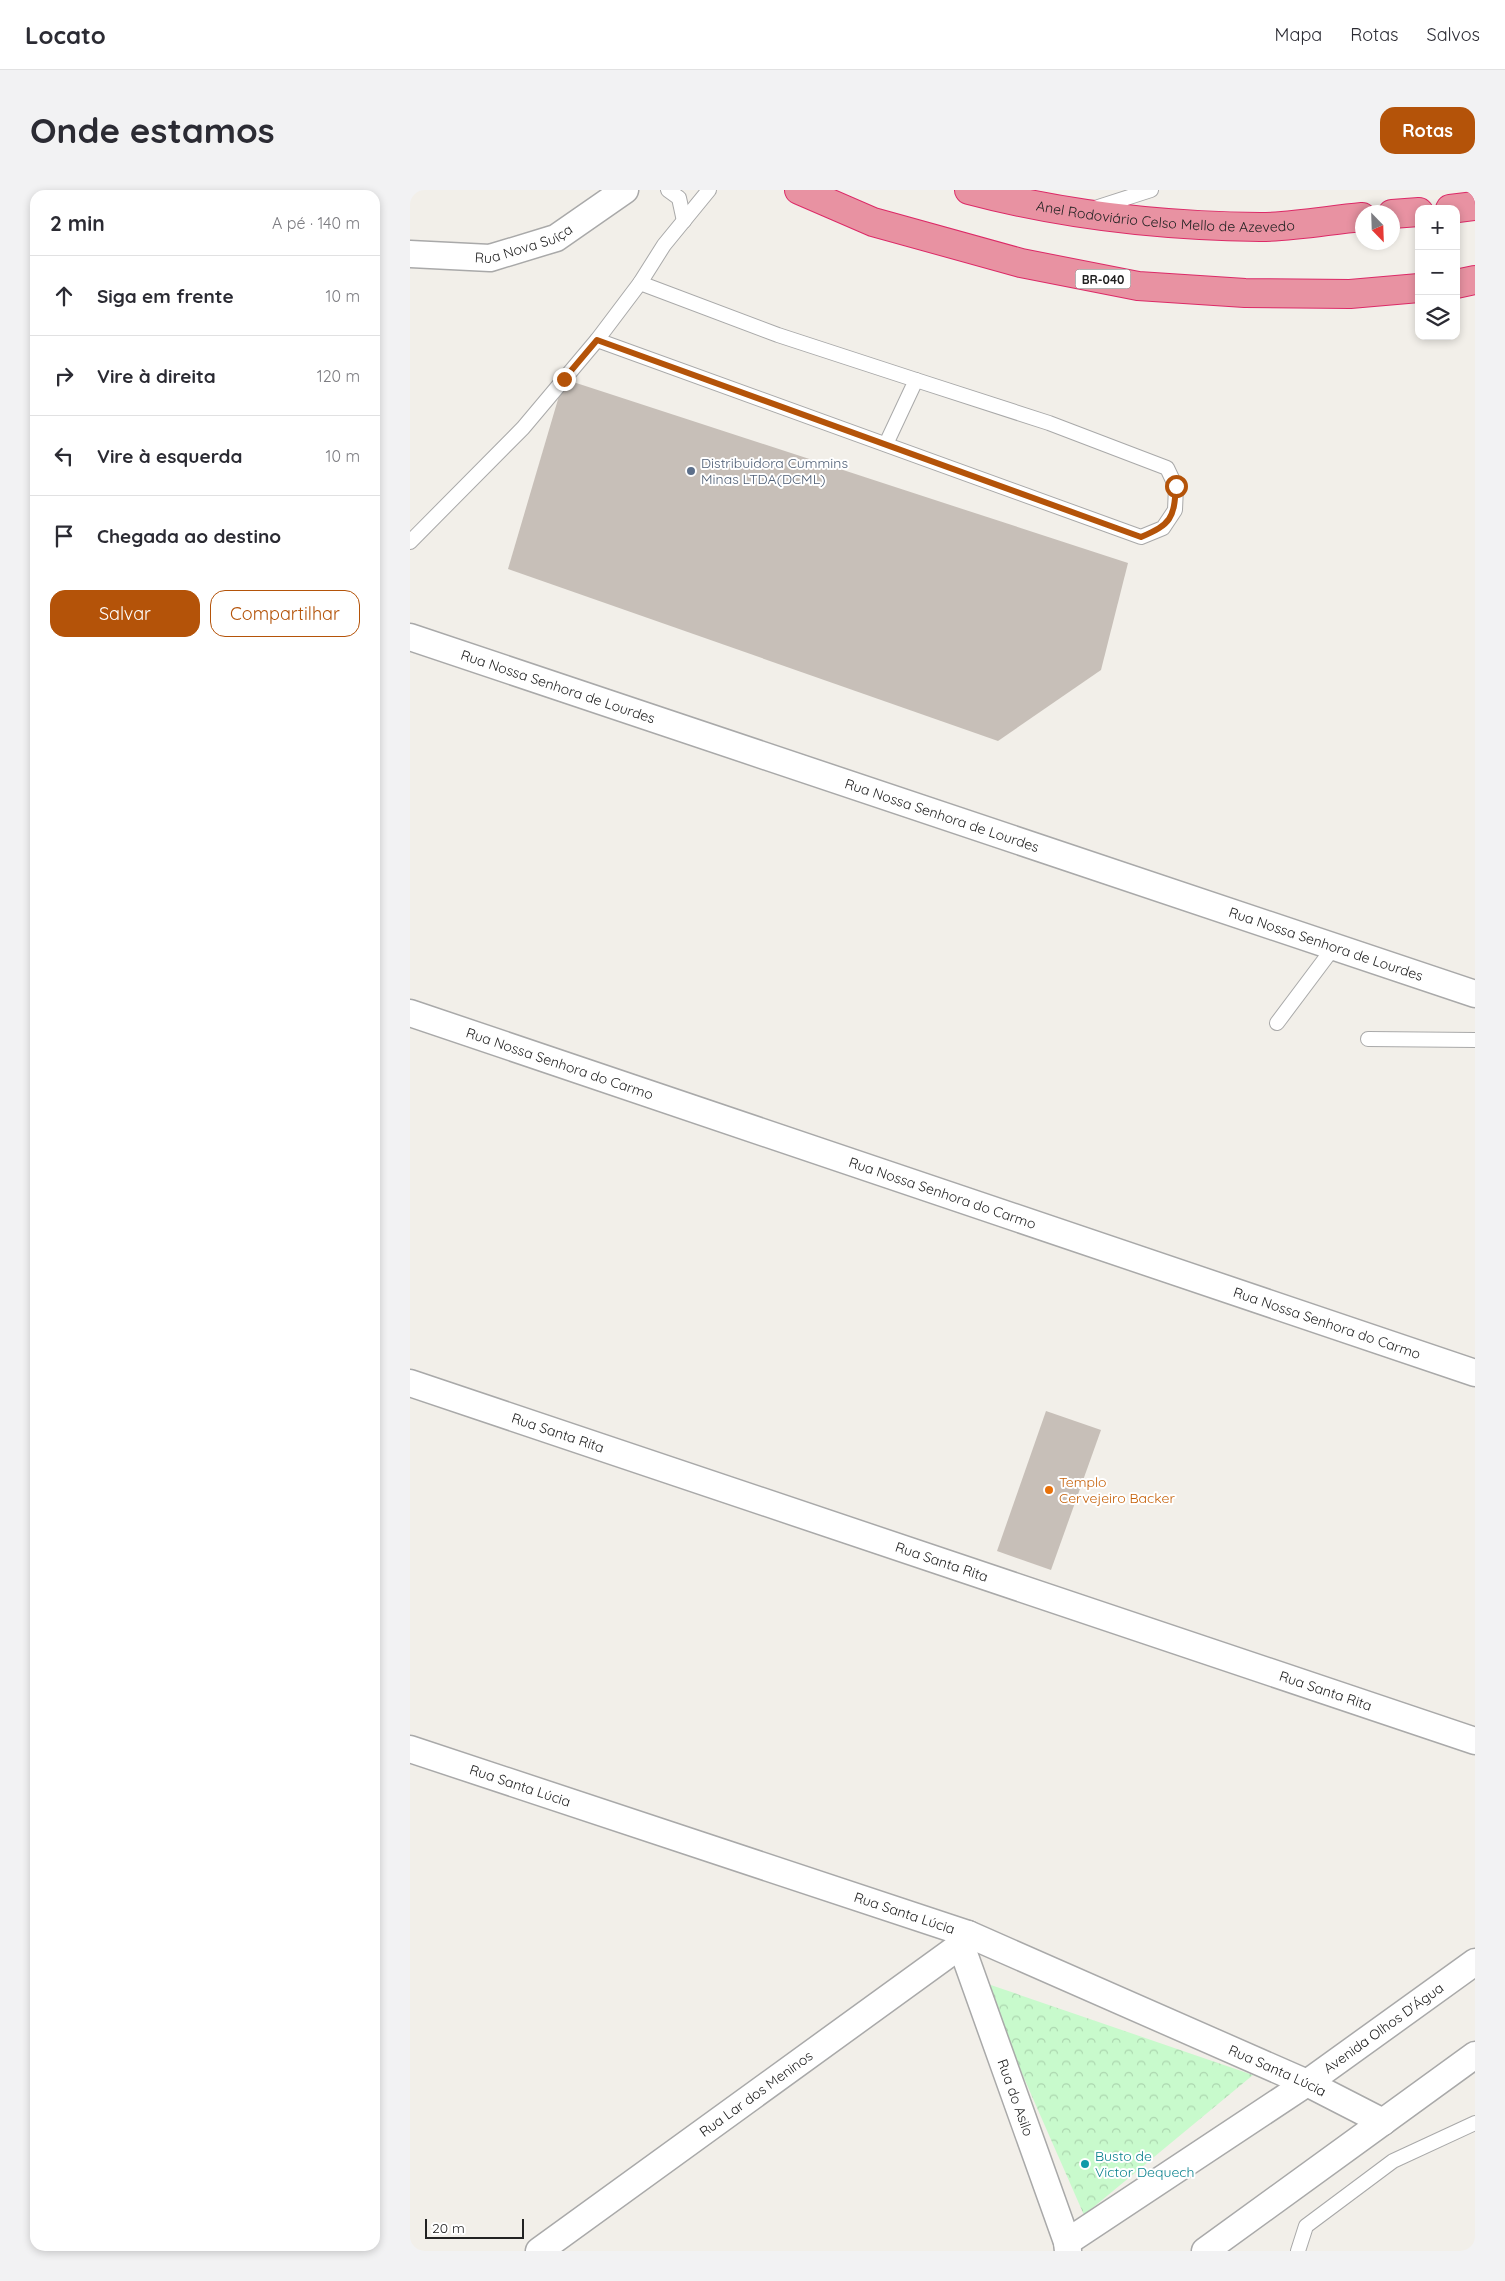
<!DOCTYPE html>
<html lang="pt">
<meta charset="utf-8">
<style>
:root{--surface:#fff;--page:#f2f2f3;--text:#2b2b33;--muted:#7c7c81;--line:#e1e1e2;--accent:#b45309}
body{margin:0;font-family:Quicksand,sans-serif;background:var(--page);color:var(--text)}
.controls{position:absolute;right:15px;top:15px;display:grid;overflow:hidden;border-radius:10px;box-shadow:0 2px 8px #0003}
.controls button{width:45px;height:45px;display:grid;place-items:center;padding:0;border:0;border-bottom:1px solid var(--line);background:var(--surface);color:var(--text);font:25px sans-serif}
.compass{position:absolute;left:945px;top:15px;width:45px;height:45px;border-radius:50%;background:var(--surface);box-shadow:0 2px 8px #0003;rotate:157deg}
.scale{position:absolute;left:15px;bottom:12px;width:99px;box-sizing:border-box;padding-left:5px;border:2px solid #222;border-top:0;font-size:14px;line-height:18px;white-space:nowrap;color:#222;-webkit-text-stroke:4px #fff;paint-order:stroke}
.stop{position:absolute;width:15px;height:15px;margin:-11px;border:4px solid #b45309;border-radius:50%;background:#fff}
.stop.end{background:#b45309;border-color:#fff;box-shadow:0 1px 5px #0008}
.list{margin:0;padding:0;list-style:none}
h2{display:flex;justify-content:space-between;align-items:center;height:65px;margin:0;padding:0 20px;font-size:21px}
h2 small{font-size:16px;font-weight:400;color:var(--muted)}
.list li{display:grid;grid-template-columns:32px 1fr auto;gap:15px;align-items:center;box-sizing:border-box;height:80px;padding:0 20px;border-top:1px solid var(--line)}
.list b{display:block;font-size:19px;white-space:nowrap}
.list em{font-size:16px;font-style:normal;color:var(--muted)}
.actions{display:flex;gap:10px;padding:15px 20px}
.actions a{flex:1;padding:11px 0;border:1px solid var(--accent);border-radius:15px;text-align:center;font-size:18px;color:var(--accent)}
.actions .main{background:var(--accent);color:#fff}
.icon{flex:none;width:28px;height:28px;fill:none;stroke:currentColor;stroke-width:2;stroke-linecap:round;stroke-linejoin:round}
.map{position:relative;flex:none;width:1065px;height:2061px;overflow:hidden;border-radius:15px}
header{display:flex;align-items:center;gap:30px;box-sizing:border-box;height:70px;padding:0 25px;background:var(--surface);border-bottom:1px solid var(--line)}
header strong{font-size:24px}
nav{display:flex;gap:28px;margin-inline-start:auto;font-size:18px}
.intro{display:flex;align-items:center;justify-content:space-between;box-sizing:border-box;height:120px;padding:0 30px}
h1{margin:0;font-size:35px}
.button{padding:12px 22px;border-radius:15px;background:var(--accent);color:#fff;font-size:18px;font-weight:700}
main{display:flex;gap:30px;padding:0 30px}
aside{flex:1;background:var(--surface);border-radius:15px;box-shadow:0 2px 8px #0003}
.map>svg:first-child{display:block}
.park{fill:url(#park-crowns)}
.building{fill:#c7bfb8}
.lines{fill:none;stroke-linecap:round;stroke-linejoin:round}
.lane-casing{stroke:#a9a9a9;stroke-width:16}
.street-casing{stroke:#a9a9a9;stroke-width:29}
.highway-casing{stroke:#dc2a67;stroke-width:30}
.lane{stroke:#fff;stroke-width:14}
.street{stroke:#fff;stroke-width:26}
.highway{stroke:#e892a2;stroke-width:28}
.route{stroke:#b45309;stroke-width:6}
.service-dot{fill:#5c6f8a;stroke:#fff;stroke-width:2}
.food-dot{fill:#e8710a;stroke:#fff;stroke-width:2}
.culture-dot{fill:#0f9aa8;stroke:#fff;stroke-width:2}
.labels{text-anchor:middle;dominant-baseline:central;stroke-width:4;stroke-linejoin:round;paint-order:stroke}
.shield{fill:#fff;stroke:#646464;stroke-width:1}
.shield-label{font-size:12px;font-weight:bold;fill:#222}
.street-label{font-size:14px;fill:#222;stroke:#fff}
.service-label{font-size:14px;fill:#4e5e75;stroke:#fff;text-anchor:start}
.food-label{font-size:14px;fill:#c56008;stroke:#fff;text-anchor:start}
.culture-label{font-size:14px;fill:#0d838f;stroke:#fff;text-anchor:start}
</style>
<header>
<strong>Locato</strong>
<nav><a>Mapa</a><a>Rotas</a><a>Salvos</a></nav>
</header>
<div class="intro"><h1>Onde estamos</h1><a class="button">Rotas</a></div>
<main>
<aside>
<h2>2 min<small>A pé · 140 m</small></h2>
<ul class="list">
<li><svg class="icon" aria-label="ahead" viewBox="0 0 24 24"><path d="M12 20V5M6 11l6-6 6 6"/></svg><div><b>Siga em frente</b></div><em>10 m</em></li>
<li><svg class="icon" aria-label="right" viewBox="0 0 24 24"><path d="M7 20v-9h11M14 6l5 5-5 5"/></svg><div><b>Vire à direita</b></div><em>120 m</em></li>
<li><svg class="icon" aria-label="left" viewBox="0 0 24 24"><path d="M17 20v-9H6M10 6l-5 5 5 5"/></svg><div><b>Vire à esquerda</b></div><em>10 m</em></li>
<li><svg class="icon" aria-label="arrive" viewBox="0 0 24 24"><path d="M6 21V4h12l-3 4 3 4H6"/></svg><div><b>Chegada ao destino</b></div></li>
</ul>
<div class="actions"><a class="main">Salvar</a><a>Compartilhar</a></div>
</aside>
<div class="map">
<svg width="1065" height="2061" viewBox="0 0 1065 2061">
<defs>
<pattern id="park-crowns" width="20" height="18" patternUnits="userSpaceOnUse" patternTransform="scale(1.25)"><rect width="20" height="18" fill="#c8facc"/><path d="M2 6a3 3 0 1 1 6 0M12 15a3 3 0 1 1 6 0" fill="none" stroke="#acd6af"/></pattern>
</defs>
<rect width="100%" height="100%" fill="#f2efe9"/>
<path class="park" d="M572,1792L843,1885L674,2025Z"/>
<g class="building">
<path d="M154,189L718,373L691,480L588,551L98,379Z"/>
<path d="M636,1221L691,1240L641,1380L587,1361Z"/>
</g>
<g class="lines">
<g class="lane-casing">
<g id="lane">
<path d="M258,0L269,8L274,31"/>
<path d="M682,19L741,0"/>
<path d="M230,93L368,145L506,190L476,254"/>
<path d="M187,150L731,347L753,338L765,320L766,297L757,278L639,233L506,190"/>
<path d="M0,352L113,238L187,150L230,93L254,55L299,0"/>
<path d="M867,833L924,757"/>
<path d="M958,849L1065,850"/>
<path d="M888,2061L896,2036L983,1971L1065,1933"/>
</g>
</g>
<g class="street-casing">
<g id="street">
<path id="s1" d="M0,64L80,68L146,48L215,0"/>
<path id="s2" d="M0,447L1065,804"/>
<path id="s3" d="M0,823L1065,1183"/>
<path id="s4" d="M0,1193L1065,1551"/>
<path id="s5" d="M0,1559L558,1744L897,1893L973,1932"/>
<path id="s6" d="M551,1755L657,2052L658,2061"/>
<path id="s7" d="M657,2052L897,1893L1065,1772"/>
<path id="s8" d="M129,2061L551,1755L558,1744"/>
<path d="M795,2061L1065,1865"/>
</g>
</g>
<g class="highway-casing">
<g id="highway">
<path d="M389,0L463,32L611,73L728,96L835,103L940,104L1009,98"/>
<path id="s9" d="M559,0C653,25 753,36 850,37C884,37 919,30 952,27"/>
<path d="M1040,19L1065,16"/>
<path d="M982,24L1009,22"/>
<path d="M1046,94L1065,90"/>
</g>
</g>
<use href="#lane" class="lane"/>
<use href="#street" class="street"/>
<use href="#highway" class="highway"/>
</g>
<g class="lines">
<path class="route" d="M154,189L187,150L731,347C761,334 764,329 766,296"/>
</g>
<circle class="service-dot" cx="281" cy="281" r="5"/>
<circle class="food-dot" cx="639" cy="1300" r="5"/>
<circle class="culture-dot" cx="675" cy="1974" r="5"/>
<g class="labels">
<rect class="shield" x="665.5" y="79.5" width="55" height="19" rx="4"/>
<g class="shield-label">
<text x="693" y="89">BR-040</text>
</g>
<g class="street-label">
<text stroke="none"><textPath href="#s9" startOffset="199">Anel Rodoviário Celso Mello de Azevedo</textPath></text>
<text stroke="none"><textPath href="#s1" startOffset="116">Rua Nova Suíça</textPath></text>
<text stroke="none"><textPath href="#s2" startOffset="156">Rua Nossa Senhora de Lourdes</textPath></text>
<text stroke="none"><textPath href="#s2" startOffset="561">Rua Nossa Senhora de Lourdes</textPath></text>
<text stroke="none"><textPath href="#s2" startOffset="966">Rua Nossa Senhora de Lourdes</textPath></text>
<text stroke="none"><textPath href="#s3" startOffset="158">Rua Nossa Senhora do Carmo</textPath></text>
<text stroke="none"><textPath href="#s3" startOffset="562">Rua Nossa Senhora do Carmo</textPath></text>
<text stroke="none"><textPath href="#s3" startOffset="968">Rua Nossa Senhora do Carmo</textPath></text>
<text stroke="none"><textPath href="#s4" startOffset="156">Rua Santa Rita</textPath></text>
<text stroke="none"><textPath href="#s4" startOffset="561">Rua Santa Rita</textPath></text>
<text stroke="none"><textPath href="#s4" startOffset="966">Rua Santa Rita</textPath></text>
<text stroke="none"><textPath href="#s5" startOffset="116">Rua Santa Lúcia</textPath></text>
<text stroke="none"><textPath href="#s5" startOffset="521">Rua Santa Lúcia</textPath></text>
<text stroke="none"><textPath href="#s7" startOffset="382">Avenida Olhos D'Água</textPath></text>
<text stroke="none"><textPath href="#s5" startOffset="926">Rua Santa Lúcia</textPath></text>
<text stroke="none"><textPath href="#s8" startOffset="268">Rua Lar dos Meninos</textPath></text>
<text stroke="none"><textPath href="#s6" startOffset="162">Rua do Asilo</textPath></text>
</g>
<g class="service-label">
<text x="291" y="273">Distribuidora Cummins<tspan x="291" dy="16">Minas LTDA(DCML)</tspan></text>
</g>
<g class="food-label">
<text x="649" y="1292">Templo<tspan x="649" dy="16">Cervejeiro Backer</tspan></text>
</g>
<g class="culture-label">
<text x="685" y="1966">Busto de<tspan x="685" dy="16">Victor Dequech</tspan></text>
</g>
</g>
</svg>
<div class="controls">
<button>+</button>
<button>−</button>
<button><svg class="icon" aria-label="layers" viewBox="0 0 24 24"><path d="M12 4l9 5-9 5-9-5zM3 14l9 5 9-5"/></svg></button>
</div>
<svg class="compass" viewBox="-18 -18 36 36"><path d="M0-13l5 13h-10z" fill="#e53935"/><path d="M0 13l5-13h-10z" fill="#7c7c81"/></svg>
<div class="scale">20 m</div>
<div class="stop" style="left:766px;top:296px"></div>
<div class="stop end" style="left:154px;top:189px"></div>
</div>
</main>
